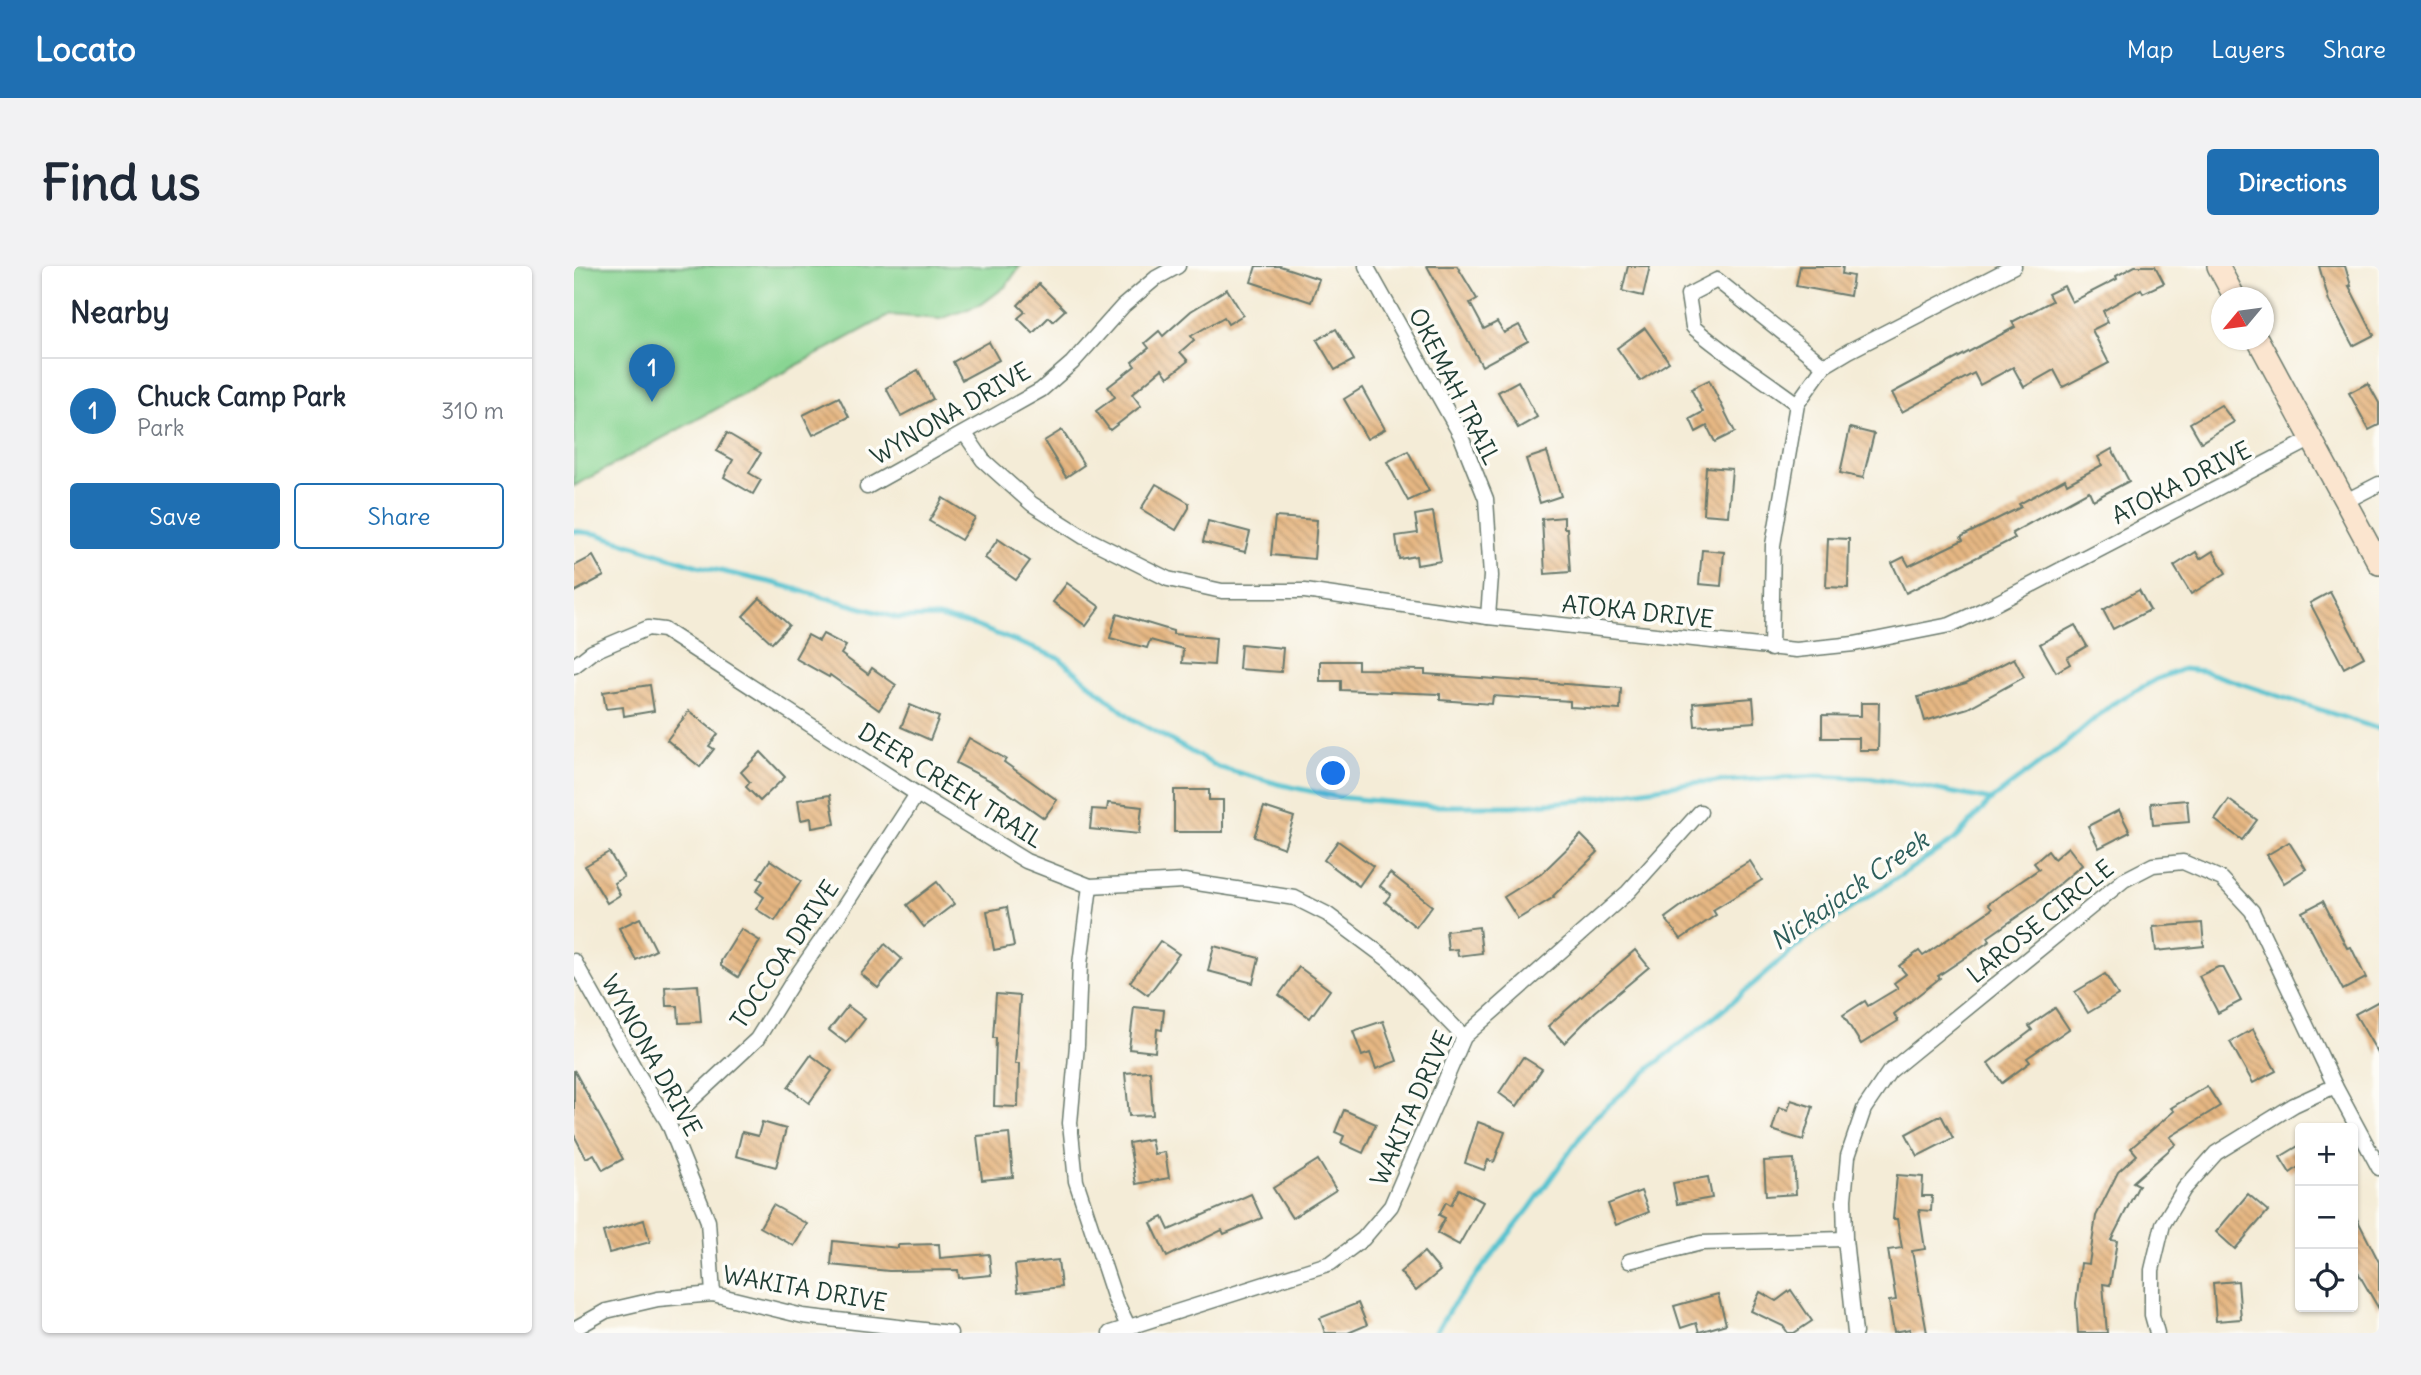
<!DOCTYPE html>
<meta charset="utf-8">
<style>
:root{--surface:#fff;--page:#f2f2f3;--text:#1f2937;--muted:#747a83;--line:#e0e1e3;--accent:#1f6fb2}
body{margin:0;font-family:Delius,sans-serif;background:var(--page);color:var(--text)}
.controls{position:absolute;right:21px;bottom:21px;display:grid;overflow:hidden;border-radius:7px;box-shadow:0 2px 5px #0004}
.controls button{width:63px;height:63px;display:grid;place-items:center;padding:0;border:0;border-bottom:2px solid var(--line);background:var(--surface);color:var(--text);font:35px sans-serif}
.compass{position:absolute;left:1637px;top:21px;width:63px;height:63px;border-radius:50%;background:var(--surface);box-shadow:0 2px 5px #0004;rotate:241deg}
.you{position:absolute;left:760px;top:508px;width:24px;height:24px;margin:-18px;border:5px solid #fff;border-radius:50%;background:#1a73e8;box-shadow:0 0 0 10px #1a73e833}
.badge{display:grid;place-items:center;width:46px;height:46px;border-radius:50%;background:var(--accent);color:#fff;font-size:23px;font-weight:700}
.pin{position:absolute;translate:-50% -58px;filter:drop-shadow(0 2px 4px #0008)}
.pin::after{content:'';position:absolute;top:37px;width:24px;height:21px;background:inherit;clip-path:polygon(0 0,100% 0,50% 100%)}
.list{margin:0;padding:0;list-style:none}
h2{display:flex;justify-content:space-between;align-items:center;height:91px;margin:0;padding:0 28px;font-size:30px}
h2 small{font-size:23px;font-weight:400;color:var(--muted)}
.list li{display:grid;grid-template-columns:46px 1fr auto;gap:21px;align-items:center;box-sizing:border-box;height:105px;padding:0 28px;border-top:2px solid var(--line)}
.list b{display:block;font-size:26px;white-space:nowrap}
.list p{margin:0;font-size:23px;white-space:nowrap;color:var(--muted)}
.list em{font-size:23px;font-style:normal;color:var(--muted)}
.actions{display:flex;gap:14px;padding:21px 28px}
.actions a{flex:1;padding:16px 0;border:2px solid var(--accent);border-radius:7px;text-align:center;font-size:24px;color:var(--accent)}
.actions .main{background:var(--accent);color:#fff}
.icon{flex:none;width:38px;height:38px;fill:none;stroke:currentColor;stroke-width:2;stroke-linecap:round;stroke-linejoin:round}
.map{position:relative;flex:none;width:1805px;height:1067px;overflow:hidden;border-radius:7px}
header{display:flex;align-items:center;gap:42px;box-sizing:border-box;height:98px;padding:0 35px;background:var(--accent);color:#fff}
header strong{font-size:33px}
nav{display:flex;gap:38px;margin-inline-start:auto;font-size:24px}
.intro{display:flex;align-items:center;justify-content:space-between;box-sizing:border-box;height:168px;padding:0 42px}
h1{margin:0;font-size:49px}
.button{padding:18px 32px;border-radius:7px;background:var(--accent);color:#fff;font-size:24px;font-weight:700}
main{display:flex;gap:42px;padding:0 42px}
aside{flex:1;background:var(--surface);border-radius:7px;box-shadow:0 2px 5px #0004}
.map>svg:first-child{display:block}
.park{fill:#89d593;stroke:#548964;stroke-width:2}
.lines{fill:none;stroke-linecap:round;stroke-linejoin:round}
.stream{stroke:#56c2cf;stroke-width:5}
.building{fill:url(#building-back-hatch)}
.street-casing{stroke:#6a7a6d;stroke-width:17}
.secondary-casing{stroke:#6a7a6d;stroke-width:24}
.street{stroke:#fff;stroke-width:14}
.secondary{stroke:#fbe5cf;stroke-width:21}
.labels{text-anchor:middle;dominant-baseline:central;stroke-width:7;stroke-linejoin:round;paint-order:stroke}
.street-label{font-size:24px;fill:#1f3d34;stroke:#fdfcf7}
.water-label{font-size:26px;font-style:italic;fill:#2d5e5b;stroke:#fdfcf7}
</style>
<header>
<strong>Locato</strong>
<nav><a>Map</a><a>Layers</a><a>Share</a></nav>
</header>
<div class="intro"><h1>Find us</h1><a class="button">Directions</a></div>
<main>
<aside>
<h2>Nearby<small></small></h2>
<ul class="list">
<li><span class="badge">1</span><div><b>Chuck Camp Park</b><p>Park</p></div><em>310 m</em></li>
</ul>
<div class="actions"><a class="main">Save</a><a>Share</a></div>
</aside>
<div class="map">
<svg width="1805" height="1067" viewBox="0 0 1805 1067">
<defs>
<pattern id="building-back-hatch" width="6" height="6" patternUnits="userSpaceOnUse" patternTransform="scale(1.75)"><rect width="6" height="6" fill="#e6b783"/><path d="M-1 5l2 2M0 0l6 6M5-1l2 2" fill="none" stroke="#ba966c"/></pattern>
</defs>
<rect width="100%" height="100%" fill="#fdfcf7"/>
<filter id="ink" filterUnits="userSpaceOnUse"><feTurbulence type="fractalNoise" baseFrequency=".0143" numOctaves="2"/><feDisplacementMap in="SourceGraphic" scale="14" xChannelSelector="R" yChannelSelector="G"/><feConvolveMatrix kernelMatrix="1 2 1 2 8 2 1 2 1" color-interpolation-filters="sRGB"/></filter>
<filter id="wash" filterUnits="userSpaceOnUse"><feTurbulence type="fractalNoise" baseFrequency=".00686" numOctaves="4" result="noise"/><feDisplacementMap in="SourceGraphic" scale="28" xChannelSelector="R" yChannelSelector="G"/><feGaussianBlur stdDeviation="1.57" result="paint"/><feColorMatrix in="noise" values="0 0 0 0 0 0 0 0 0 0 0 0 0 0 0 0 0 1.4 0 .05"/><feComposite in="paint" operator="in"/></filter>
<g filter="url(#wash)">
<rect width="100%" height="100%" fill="#f4ecd7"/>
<path class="park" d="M0,0H446L432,20L408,38L366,53L316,49L0,220Z"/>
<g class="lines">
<g class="stream">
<path d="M0,265L23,268L124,300L200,317L324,352L364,351L399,359L485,392L557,452L644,501L704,518L763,531L857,540H939L1010,534L1113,517L1244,510L1307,513L1417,534"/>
<path d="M861,1067L878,1040L955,943L1019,853L1081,798L1142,750L1235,670L1380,574L1417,534L1491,478L1538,438L1583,413L1609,403L1629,405L1805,463"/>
</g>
</g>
<g id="blocks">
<g class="building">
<path d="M682,0H706L745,13L737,36L677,16Z"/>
<path d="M853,0H883L903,33L896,37L910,63L923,56L930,67L945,59L954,75L908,100Z"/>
<path d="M1054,0H1076L1069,30L1048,25Z"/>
<path d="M1226,0H1269L1268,8L1279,10L1276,30L1222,20Z"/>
<path d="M1561,0H1581L1590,17L1569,27L1567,23L1529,45L1534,56L1518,64L1535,97L1489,121L1480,104L1450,121L1439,101L1406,119L1400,107L1328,146L1318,127L1441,61L1438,56L1478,35L1474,28L1490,20L1498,36L1543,13L1542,10Z"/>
<path d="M1745,0H1771L1777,20H1775L1800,69L1779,80L1755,35Z"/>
<path d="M465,18L491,44L479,55L475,51L459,67L444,52L451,46L444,39Z"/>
<path d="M653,23L669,49L654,58L650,51L617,70L620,74L606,86L614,95L594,111L588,103L558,128L567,140L536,164L522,145L541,131L534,121L561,100L558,96L575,82L571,77L585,65L589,70L617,45Z"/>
<path d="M1071,62L1095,96L1066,115L1043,82Z"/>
<path d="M762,63L780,94L761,104L743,74Z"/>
<path d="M415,76L425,94L388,114L379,96Z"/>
<path d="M344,104L359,133L327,150L312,122Z"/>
<path d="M1135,114L1161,166L1141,176L1133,160L1122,166L1116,153L1129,146L1117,123Z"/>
<path d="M944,115L963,151L944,162L924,126Z"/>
<path d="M1794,117L1805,137V159L1795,164L1775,127Z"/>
<path d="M788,122L811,163L793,173L770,133Z"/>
<path d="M265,131L275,151L239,169L229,149Z"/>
<path d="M1647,139L1660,156L1627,176L1616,157Z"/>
<path d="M1276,162L1300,168L1289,212L1266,207Z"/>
<path d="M488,164L510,199L492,211L470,175Z"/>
<path d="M153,167L187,187L175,207L187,214L179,228L150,211L159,194L143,185Z"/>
<path d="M1538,183L1555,215L1519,234L1515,225L1438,267L1441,272L1332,327L1318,297L1330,291L1335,300L1389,274L1387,271L1447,241L1445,238L1491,213L1493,218L1528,199L1524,191Z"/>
<path d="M834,185L855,225L834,235L813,196Z"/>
<path d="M973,186L987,230L966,237L952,193Z"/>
<path d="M1132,201L1158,203L1154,250L1129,248Z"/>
<path d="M582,218L615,237V242L602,264L567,243Z"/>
<path d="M369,232L401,252L387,274L355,255Z"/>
<path d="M859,246L867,295L843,299L842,290L825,293L822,270L844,267L841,249Z"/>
<path d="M701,251L743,254L740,293L697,289Z"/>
<path d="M990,251V262H993L996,306L971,308L968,253Z"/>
<path d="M634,255L676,266L671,286L629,276Z"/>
<path d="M1254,272L1275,273L1274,322L1252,321Z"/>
<path d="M424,273L456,295L442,314L411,292Z"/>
<path d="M1128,284L1150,286L1147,320L1125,318Z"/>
<path d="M1639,285L1652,307L1617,328L1600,300L1622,286L1626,293Z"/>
<path d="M19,290L30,310L0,326V300Z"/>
<path d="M493,317L526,341L512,360L479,336Z"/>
<path d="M1565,324L1576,344L1539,363L1529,344Z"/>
<path d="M1756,326L1790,391L1770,402L1736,337Z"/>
<path d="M186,332L215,359L198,377L169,350Z"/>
<path d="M543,348L599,365V368L642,372L640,399L608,397L609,383L576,374L573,382L536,372Z"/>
<path d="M1501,359L1513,380L1493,392L1496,398L1482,406L1466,378Z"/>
<path d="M249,368L272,380L267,388L294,408L298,402L322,419L305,444L256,409L255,411L221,392L234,369L245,375Z"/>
<path d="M667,378L709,382L707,406L665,403Z"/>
<path d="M1440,392L1450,411L1394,442L1351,455L1344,431L1392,417Z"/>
<path d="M746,395H784V403L851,404V408L1047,422L1046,444L996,441V435L919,430L918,438L866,434V428L767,424V415H746Z"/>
<path d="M76,419L80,445L50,450L49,441L32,443L29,426Z"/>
<path d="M1179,432L1181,456L1121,460L1119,437Z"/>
<path d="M1287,437H1305L1304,484H1285V472H1248V449L1287,450Z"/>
<path d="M336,439L365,451L356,474L327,461Z"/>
<path d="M115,445L144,468L135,480L140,483L126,501L93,474Z"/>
<path d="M395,472L432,493L430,496L483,534L470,552L419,516L382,497Z"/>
<path d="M187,486L211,511L186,535L172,521L176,516L167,506Z"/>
<path d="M600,524H635V534H649V566H600Z"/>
<path d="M256,529L261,558L238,562L237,552L227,554L224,534Z"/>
<path d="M1613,534L1615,556L1579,559L1577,537Z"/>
<path d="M1655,534L1683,554L1668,574L1641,554Z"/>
<path d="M534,537L568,541L565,568L516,563L518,543L533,544Z"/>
<path d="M690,541L720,551L710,582L680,571Z"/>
<path d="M1545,544L1556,566L1525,582L1514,560Z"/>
<path d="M1007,569L1024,586L979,630L980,631L944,653L930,631L967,608Z"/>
<path d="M764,575L799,600L785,620L750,594Z"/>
<path d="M1715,576L1732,603L1710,617L1693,589Z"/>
<path d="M1494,581L1508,599L1463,637L1414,671L1416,675L1364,710L1366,712L1320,748L1324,755L1287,778L1269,749L1291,735L1294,740L1324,722L1320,717L1332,708L1325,700L1345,685L1349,690L1418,643L1414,638L1465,603L1460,597L1474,585L1480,593Z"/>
<path d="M35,586L50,611L40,617L46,629L33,637L11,600Z"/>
<path d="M196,594L227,615L201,655L182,643L190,631L182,625L189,615L184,612Z"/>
<path d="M1176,595L1188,614L1139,644L1142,649L1107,673L1091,652L1136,619Z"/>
<path d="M816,607L858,640L842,661L811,636L817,628L806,620Z"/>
<path d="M363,616L380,638L350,661L333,639Z"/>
<path d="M1749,635L1773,682L1777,681L1792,712L1769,724L1728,646Z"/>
<path d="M433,641L440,680L420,684L413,645Z"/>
<path d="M66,652L82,684L62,694L45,662Z"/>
<path d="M1628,657L1630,680L1582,685L1579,661Z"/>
<path d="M905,661L908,687L884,690L883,683L874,684L872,665Z"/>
<path d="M167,663L186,675L164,711L147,700V695Z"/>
<path d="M586,675L605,688L574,729L556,716Z"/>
<path d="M311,678L328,693L304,722L287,708Z"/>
<path d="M640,680L685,692L679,717L634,705Z"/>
<path d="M1061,684L1075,701L1021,746L990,777L974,760Z"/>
<path d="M725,701L756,724L736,752L705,729Z"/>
<path d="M1644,701H1649L1667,735L1644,747L1625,710Z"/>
<path d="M1531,708L1544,729L1514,747L1501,726Z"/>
<path d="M124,719L127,756L105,757L104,740H92L91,721Z"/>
<path d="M422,728L446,730L441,798H445L444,841L420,840L422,772H419Z"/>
<path d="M1805,735V789L1781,748Z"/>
<path d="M274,740L291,753L272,777L255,764Z"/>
<path d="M560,741L590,744L588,764L583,763L581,786L555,783Z"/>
<path d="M1481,742L1495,763L1453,792L1456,796L1428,817L1414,797L1458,764L1455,760Z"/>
<path d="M809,755L823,795L802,803L796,787L788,790L779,765Z"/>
<path d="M1679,763L1702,805L1679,817L1656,776Z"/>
<path d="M237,789L258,805L235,837L214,821Z"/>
<path d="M949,791L968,803L943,840L925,827Z"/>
<path d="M0,804L49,893L29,904L20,888L12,892L0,869Z"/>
<path d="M576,805L579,849L555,850L551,807Z"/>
<path d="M1633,820L1646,840L1596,871L1602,878L1559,916L1565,919L1537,974L1543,975L1536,1019L1529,1018L1533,1067H1504L1502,1037L1507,997L1515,998L1522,950L1544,906L1563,889L1557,882L1600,845L1597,842Z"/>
<path d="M1217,834L1239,841L1229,874L1198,864L1205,841L1214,844Z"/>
<path d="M770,844L802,858L789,887L767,877L770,870L761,866Z"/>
<path d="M1367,849L1379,872L1344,890L1332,868Z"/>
<path d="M188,856L212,863L202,901L162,890L168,866L184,870Z"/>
<path d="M904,856L931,866L920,896L914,894L910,904L891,897Z"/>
<path d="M435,867L439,911L408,914L403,870Z"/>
<path d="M577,873L580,888L591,886L595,912L562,918L555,877Z"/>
<path d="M1726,879V900L1716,907L1706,891Z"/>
<path d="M1220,893L1222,928L1192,930L1190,895Z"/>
<path d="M744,894L762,924L718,952L699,922Z"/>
<path d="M1323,909L1349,911L1348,930H1358L1357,945L1345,944L1351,983L1338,985L1353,1067H1336V1063L1320,1066L1315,1035L1322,1034L1314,984L1328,982L1323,953H1319Z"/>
<path d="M1134,911L1138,932L1103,938L1099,917Z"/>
<path d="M885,923L909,936L885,979L863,967L871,952L865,949L872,936L877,939Z"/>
<path d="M1067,925L1075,946L1042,959L1034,938Z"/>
<path d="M677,928L688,952L650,968L648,964L593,991L577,957L589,951L595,964Z"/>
<path d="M1674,928L1694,945L1661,983L1642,966Z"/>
<path d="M199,939L233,958L220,980L186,961Z"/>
<path d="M1779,945L1805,996V1043L1783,1005L1779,1008Z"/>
<path d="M70,954L76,976L35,987L29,966Z"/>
<path d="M259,975L324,982V979L365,978L366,992L415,988L417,1009L385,1012L384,1004L315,1005L257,999Z"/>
<path d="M850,986L866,1005L842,1025L826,1006Z"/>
<path d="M484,994L487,1021L444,1026L441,999Z"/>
<path d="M1664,1015L1667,1053L1642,1055L1639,1017Z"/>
<path d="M1217,1024L1238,1055L1220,1067H1214L1209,1060L1177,1045L1186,1026L1202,1035Z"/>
<path d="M1144,1028L1152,1058L1125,1066L1122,1057L1107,1062L1100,1040Z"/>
<path d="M784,1037L793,1059L774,1067H751L746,1052Z"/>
</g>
</g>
</g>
<g filter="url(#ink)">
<use href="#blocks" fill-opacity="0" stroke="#6a7a6d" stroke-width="2"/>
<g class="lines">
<g class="street-casing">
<g id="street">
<path d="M792,0L886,168L912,233L917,310L914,351"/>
<path d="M1223,138C1188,112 1152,89 1119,61L1114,29L1143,14L1250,100"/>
<path d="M391,168L409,194L458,238L510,271L594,313L648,325H731L914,351L1222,384L1280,378L1376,359L1415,341L1738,173"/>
<path d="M293,221L467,124L498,97L549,40L582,12L604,0"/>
<path d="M1772,235L1805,218"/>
<path d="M1197,383L1199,279L1223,138L1250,100L1275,85L1440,0"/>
<path d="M0,400L18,386L74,362L90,364L343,528L452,595L516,620L610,615L721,632L753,648L816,695L890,771"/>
<path d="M516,620L506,698L503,779L496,857L502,915L541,1033L555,1062"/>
<path d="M0,695L62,805L94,856L134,955L139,1028"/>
<path d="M94,856L183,773L219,715L260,656L343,528"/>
<path d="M1055,995L1127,977L1271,973"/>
<path d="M0,1063L32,1045L84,1033L139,1028L229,1050L376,1067"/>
<path d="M536,1067L757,997L789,973L817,940L890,771L1054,626L1126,546"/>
<path d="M1281,1067L1271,973L1270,933L1274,890L1290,843L1315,806L1550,614L1579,599L1609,596L1648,613L1678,645L1761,820L1805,902"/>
<path d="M1583,1067L1578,1049V1004L1589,958L1610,923L1642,887L1720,839L1761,820"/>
</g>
</g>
<g class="secondary-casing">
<g id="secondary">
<path d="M1644,0L1661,32"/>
<path d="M1684,74L1805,298"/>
</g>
</g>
<use href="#street" class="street"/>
<use href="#secondary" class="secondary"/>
</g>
</g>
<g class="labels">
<g class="street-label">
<text transform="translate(881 120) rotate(63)">OKEMAH TRAIL</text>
<text transform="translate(376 147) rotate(-30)">WYNONA DRIVE</text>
<text transform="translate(1607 216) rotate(-27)">ATOKA DRIVE</text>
<text transform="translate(1064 345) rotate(6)">ATOKA DRIVE</text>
<text transform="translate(377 519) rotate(32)">DEER CREEK TRAIL</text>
<text transform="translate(1466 655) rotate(-39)">LAROSE CIRCLE</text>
<text transform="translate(210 688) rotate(-56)">TOCCOA DRIVE</text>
<text transform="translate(78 789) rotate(61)">WYNONA DRIVE</text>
<text transform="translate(837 842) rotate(-66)">WAKITA DRIVE</text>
<text transform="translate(231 1022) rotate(10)">WAKITA DRIVE</text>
</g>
<g class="water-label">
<text transform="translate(1275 624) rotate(-35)">Nickajack Creek</text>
</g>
</g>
</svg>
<div class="controls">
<button>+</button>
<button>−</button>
<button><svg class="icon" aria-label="locate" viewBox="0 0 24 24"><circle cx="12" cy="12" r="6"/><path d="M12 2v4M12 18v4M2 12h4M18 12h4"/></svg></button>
</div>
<svg class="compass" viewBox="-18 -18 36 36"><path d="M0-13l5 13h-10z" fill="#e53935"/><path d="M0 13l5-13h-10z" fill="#747a83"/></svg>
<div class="you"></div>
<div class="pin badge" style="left:78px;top:136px">1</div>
</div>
</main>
